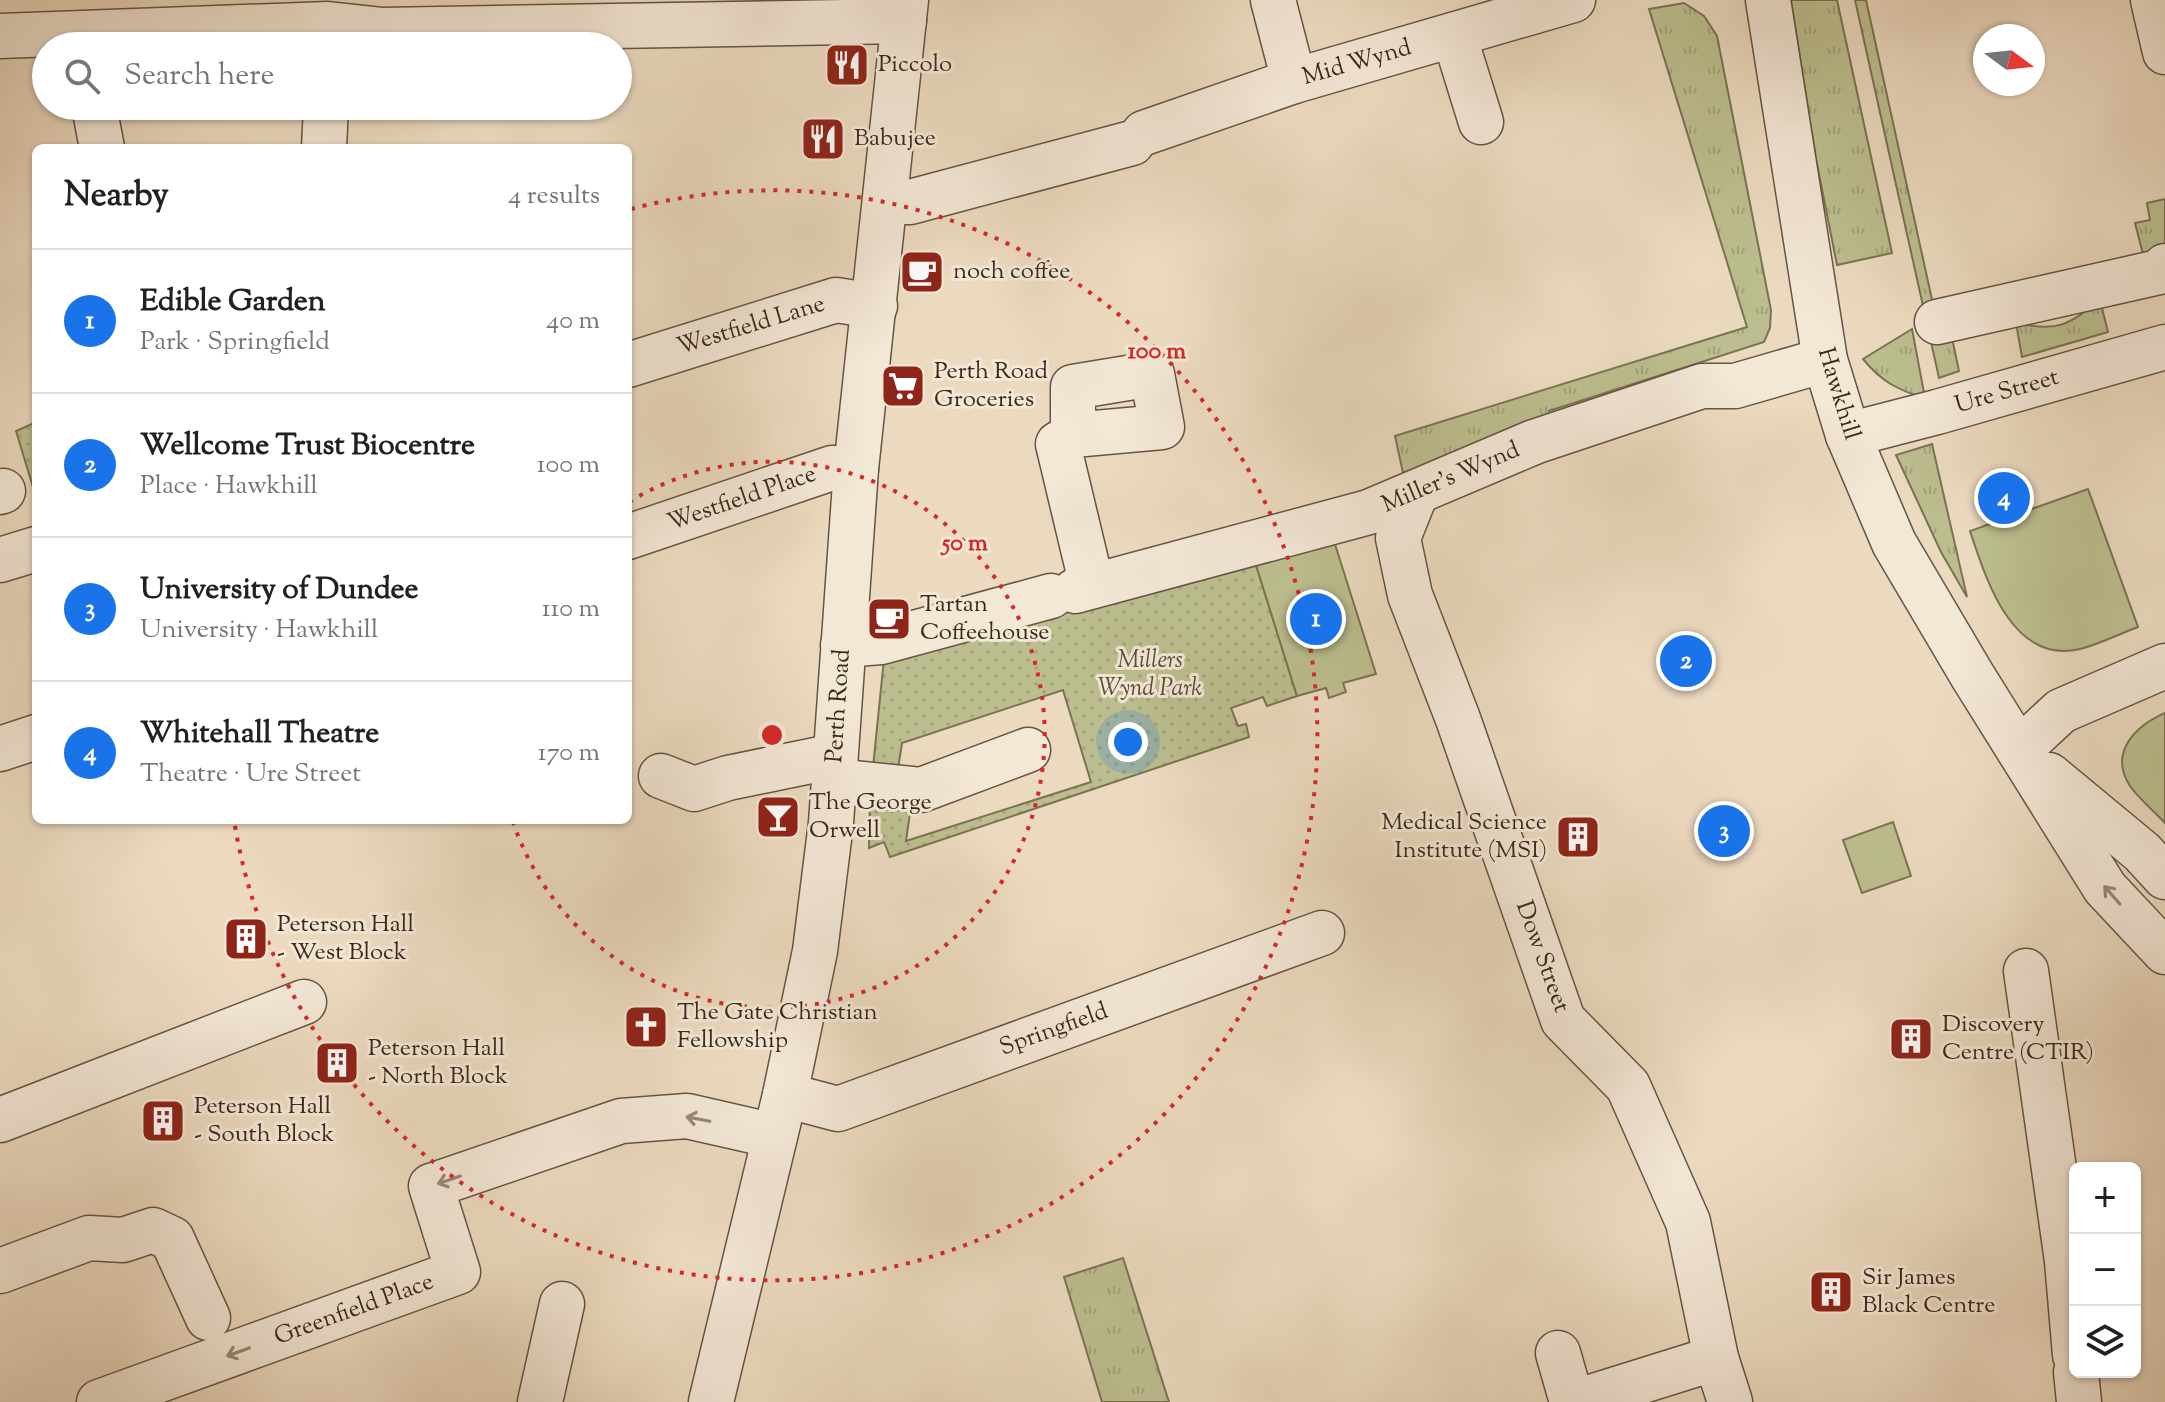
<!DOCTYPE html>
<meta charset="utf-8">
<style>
:root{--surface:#fff;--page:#f6f6f6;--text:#202124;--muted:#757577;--line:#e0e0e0;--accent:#1a73e8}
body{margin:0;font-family:"Sorts Mill Goudy",serif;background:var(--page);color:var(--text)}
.controls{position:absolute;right:24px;bottom:24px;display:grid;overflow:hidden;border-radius:12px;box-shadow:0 2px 6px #0004}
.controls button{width:72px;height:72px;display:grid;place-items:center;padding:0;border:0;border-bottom:2px solid var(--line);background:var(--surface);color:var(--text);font:40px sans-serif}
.compass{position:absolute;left:1973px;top:24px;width:72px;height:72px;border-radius:50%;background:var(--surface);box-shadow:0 2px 6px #0004;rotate:105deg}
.you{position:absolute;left:1128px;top:742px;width:28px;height:28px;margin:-20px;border:6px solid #fff;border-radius:50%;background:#1a73e8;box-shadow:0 0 0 12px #1a73e833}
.badge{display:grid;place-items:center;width:52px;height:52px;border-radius:50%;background:var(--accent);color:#fff;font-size:26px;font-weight:700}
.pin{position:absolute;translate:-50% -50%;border:4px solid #fff;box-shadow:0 2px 8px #0006}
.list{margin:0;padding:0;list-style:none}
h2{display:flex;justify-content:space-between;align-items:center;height:104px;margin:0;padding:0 32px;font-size:34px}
h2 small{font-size:26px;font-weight:400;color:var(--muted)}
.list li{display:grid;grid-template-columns:52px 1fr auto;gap:24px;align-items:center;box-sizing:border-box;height:144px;padding:0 32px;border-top:2px solid var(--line)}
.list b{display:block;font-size:30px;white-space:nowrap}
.list p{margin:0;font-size:26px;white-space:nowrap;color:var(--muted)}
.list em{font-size:26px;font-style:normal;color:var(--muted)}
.icon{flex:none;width:44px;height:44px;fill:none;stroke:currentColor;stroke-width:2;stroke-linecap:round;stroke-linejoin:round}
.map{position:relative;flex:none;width:2165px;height:1402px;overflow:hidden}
.search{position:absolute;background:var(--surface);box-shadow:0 2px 6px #0004;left:32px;top:32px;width:600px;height:88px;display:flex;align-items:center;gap:20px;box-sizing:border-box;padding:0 28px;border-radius:44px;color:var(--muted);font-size:30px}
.panel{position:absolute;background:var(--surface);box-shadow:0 2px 6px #0004;left:32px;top:144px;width:600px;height:680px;border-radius:12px}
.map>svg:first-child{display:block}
.grass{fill:url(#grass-tufts);stroke:#7a7454;stroke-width:2}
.park{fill:url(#park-dots);stroke:#7a7454;stroke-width:2}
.garden{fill:#bcbe8f;stroke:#7a7454;stroke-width:2}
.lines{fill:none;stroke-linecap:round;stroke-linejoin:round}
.minor-casing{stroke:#654;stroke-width:47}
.minor{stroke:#f3e7d6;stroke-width:44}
.oneway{stroke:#968878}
.ring{fill:none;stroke:#d62828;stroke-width:4;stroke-dasharray:4 8}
.labels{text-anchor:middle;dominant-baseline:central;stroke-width:6;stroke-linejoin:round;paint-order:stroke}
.street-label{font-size:24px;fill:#39291a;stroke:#f3e7d6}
.poi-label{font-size:24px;fill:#39291a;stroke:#f3e7d6;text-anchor:start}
.park-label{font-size:24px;font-style:italic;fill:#5a4e37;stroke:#f3e7d6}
.centre{fill:#d62828;stroke:#f3e7d6;stroke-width:4}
.ring-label{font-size:24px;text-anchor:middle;font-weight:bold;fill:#d62828;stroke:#f3e7d6;stroke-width:6;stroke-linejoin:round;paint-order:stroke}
</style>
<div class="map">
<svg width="2165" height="1402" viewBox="0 0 2165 1402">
<defs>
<pattern id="grass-tufts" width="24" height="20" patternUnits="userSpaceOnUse" patternTransform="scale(2)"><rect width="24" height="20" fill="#bcbe8f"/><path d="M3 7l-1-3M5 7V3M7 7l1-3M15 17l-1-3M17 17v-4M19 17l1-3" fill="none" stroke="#a2a37b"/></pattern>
<pattern id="park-dots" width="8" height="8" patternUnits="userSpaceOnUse" patternTransform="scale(2)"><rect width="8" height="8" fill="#bcbe8f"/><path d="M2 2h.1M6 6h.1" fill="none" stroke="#a2a37b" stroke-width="1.8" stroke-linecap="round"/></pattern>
</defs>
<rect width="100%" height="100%" fill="#ecdac0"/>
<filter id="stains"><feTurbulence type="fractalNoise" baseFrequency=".0025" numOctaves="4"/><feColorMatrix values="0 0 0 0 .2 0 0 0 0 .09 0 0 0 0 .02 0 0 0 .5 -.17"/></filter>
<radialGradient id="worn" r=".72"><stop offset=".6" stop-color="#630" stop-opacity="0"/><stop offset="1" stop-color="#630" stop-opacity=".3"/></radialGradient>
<g class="grass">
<path d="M1791,0H1837L1892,253L1837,265L1816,159Z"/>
<path d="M1855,0H1866L1940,336L1951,333L1959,371L1939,378Z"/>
<path d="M1684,3L1704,16L1717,36L1771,310L1770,328L1764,342L1549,411L1551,419L1403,473L1395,436L1747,327L1649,9Z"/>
<path d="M2165,199V244L2144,258L2135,223L2150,220L2147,203Z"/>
<path d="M2100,300L2108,332L2022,357L2016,323C2057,332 2067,326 2100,300Z"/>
<path d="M1912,329L1925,398C1897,390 1881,381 1863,359Z"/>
<path d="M1932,444L1967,597L1941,552L1896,455Z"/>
<path d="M1123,1258L1169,1402H1102L1064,1277Z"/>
</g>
<g class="park">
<path d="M36,422V497L16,431Z"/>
<path d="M1248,555L1256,565L1297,696L1267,706L1263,697L1231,708L1238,726L1246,724L1249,737L890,857L884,842L869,848L870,802L911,806L906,841L1091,782L1063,690L902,743L898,769L873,767L884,659Z"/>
</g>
<g class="garden">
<path d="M2088,489L2138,627C2119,634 2100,644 2080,649C2012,665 1986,579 1970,531Z"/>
<path d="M1334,541L1376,674L1343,683L1346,692L1329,698L1326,688L1297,696L1256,565Z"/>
<path d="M2165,713V823C2154,811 2139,799 2130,786C2108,752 2136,726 2165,713Z"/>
<path d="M1893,822L1911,876L1862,893L1843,840Z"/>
</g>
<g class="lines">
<g class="minor-casing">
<g id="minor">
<path d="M1273,0L1294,81"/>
<path d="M1768,0L1825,360L1848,435L1894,543L1972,675L2105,888L2165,952"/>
<path d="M2153,0L2165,52"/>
<path d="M1454,35L1481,122"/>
<path d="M0,36L328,24L383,30L904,21"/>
<path d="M94,106L102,148"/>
<path d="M1144,133L1294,81L1573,0"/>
<path d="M324,148L326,106"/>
<path d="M885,202H910L1132,143"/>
<path d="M1937,322L2159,272L2165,266"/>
<path d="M628,365L836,300L875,306"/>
<path d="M1073,435L1162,427L1152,374L1073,387V435L1058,444L1092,586"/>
<path d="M1848,435L1937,412L2165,347"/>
<path d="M0,492L3,491"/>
<path d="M1416,493L1398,538L1410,595L1458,719L1563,1020L1628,1086L1688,1222L1716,1358L1730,1402"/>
<path d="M628,537L832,468L856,469"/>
<path d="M0,560L36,549"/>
<path d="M1075,591L1369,512L1534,442L1702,386H1735L1825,360"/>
<path d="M843,645L881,642L1051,596"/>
<path d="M0,749L36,737"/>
<path d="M2019,750L2061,711L2165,666"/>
<path d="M2049,775L2142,852L2165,877"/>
<path d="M661,776L694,789L728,778L835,756"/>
<path d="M834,781L921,790L1028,750"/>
<path d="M2026,971L2067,1261L2075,1355"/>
<path d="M785,1095L838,1109L1322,933"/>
<path d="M0,1120L304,1002"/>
<path d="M0,1271L89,1238L123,1240L153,1230L172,1239L208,1318"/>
<path d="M1558,1353L1572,1402"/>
<path d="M2076,1372L2079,1402"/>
<path d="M99,1402L458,1272L431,1186L621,1121L687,1116L775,1136"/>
<path d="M540,1402L562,1304"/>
<path d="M711,1402L785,1095L815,951L831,823L856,469L906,0"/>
<path d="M1575,1402L1716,1358"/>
</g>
</g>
<use href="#minor" class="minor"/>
</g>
<defs><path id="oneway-shaft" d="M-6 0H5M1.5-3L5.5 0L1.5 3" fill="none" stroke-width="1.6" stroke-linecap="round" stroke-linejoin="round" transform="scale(2)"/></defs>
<g class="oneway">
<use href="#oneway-shaft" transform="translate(2112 895) rotate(-131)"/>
<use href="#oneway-shaft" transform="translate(698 1119) rotate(-169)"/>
<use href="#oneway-shaft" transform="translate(449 1180) rotate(161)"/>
<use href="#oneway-shaft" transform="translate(238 1352) rotate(160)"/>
</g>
<g class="ring">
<path d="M629 502A273 273 0 1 1 513 822"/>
<path d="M631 209A545 545 0 1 1 234 820"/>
</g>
<defs>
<g id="restaurant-square" transform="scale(2.3)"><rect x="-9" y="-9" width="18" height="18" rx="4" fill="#8f2418" stroke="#f3e7d6"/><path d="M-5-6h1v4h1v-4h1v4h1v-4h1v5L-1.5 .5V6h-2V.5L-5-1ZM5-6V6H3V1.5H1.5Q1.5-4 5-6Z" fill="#fff"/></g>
<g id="cafe-square" transform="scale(2.3)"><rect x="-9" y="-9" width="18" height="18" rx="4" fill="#8f2418" stroke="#f3e7d6"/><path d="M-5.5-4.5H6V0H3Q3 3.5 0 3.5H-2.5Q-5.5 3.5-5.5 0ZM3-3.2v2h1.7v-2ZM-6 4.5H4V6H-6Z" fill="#fff"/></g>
<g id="supermarket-square" transform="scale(2.3)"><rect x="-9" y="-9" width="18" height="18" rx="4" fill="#8f2418" stroke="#f3e7d6"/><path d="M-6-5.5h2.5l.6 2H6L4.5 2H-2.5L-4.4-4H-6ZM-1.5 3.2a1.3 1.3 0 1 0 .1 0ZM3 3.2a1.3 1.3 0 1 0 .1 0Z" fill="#fff"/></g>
<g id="bar-square" transform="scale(2.3)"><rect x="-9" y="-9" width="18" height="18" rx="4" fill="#8f2418" stroke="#f3e7d6"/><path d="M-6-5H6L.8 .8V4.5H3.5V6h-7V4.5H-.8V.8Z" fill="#fff"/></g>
<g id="building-square" transform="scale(2.3)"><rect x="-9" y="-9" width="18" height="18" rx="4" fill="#8f2418" stroke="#f3e7d6"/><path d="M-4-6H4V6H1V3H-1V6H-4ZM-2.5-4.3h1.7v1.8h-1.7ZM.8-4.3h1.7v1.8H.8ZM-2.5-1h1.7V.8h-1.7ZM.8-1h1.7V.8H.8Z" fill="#fff"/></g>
<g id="church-square" transform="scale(2.3)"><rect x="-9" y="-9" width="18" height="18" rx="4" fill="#8f2418" stroke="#f3e7d6"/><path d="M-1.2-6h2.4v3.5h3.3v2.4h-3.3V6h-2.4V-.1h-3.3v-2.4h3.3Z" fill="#fff"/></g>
</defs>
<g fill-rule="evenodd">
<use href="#restaurant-square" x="847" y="65"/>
<use href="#restaurant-square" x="823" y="139"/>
<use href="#cafe-square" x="922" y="272"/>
<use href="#supermarket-square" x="903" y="386"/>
<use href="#cafe-square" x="889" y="619"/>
<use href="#bar-square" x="778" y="817"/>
<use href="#building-square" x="1578" y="837"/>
<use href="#building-square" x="246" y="939"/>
<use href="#church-square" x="646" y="1027"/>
<use href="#building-square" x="1911" y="1039"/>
<use href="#building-square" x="337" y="1063"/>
<use href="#building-square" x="163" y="1121"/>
<use href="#building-square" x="1831" y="1292"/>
</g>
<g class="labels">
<g class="street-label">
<text transform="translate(1357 63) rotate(-16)">Mid Wynd</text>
<text transform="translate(751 326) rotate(-17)">Westfield Lane</text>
<text transform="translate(2007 392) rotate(-16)">Ure Street</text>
<text transform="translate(1838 394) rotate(73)">Hawkhill</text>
<text transform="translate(1451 478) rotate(-23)">Miller's Wynd</text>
<text transform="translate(742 499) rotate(-19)">Westfield Place</text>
<text transform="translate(839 706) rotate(-86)">Perth Road</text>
<text transform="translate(1542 957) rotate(70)">Dow Street</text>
<text transform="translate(1054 1030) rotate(-20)">Springfield</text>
<text transform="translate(354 1310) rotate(-20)">Greenfield Place</text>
</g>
<g class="poi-label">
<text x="878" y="65">Piccolo</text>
<text x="854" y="139">Babujee</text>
<text x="953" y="272">noch coffee</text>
<text x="934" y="372">Perth Road<tspan x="934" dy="28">Groceries</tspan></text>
<text x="920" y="605">Tartan<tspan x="920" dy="28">Coffeehouse</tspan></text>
<text x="809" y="803">The George<tspan x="809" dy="28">Orwell</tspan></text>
<text x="1547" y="823" text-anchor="end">Medical Science<tspan x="1547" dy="28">Institute (MSI)</tspan></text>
<text x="277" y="925">Peterson Hall<tspan x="277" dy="28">- West Block</tspan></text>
<text x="677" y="1013">The Gate Christian<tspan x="677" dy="28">Fellowship</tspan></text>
<text x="1942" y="1025">Discovery<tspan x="1942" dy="28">Centre (CTIR)</tspan></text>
<text x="368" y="1049">Peterson Hall<tspan x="368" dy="28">- North Block</tspan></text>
<text x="194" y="1107">Peterson Hall<tspan x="194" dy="28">- South Block</tspan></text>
<text x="1862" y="1278">Sir James<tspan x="1862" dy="28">Black Centre</tspan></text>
</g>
<g class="park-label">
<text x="1150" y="661">Millers<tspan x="1150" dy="28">Wynd Park</tspan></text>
</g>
</g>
<circle cx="772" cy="735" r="12" class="centre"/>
<g class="ring-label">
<text x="1157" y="358">100 m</text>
<text x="965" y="550">50 m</text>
</g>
<rect width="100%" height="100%" filter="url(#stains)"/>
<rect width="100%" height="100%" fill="url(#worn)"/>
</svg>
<div class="controls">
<button>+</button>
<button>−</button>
<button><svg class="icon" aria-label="layers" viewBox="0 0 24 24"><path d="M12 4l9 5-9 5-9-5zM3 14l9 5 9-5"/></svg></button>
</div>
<svg class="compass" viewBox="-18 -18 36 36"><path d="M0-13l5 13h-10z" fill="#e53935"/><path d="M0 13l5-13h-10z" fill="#757577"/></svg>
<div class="you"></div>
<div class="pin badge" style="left:1316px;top:619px">1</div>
<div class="pin badge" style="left:1686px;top:661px">2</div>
<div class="pin badge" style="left:1724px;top:831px">3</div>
<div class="pin badge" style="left:2004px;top:498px">4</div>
<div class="search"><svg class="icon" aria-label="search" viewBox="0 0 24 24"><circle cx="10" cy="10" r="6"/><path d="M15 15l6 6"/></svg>Search here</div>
<section class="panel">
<h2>Nearby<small>4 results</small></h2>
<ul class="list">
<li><span class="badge">1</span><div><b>Edible Garden</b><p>Park · Springfield</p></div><em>40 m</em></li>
<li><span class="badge">2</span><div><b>Wellcome Trust Biocentre</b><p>Place · Hawkhill</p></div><em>100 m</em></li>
<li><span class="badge">3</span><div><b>University of Dundee</b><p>University · Hawkhill</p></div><em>110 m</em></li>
<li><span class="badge">4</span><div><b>Whitehall Theatre</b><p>Theatre · Ure Street</p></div><em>170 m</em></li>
</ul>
</section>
</div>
